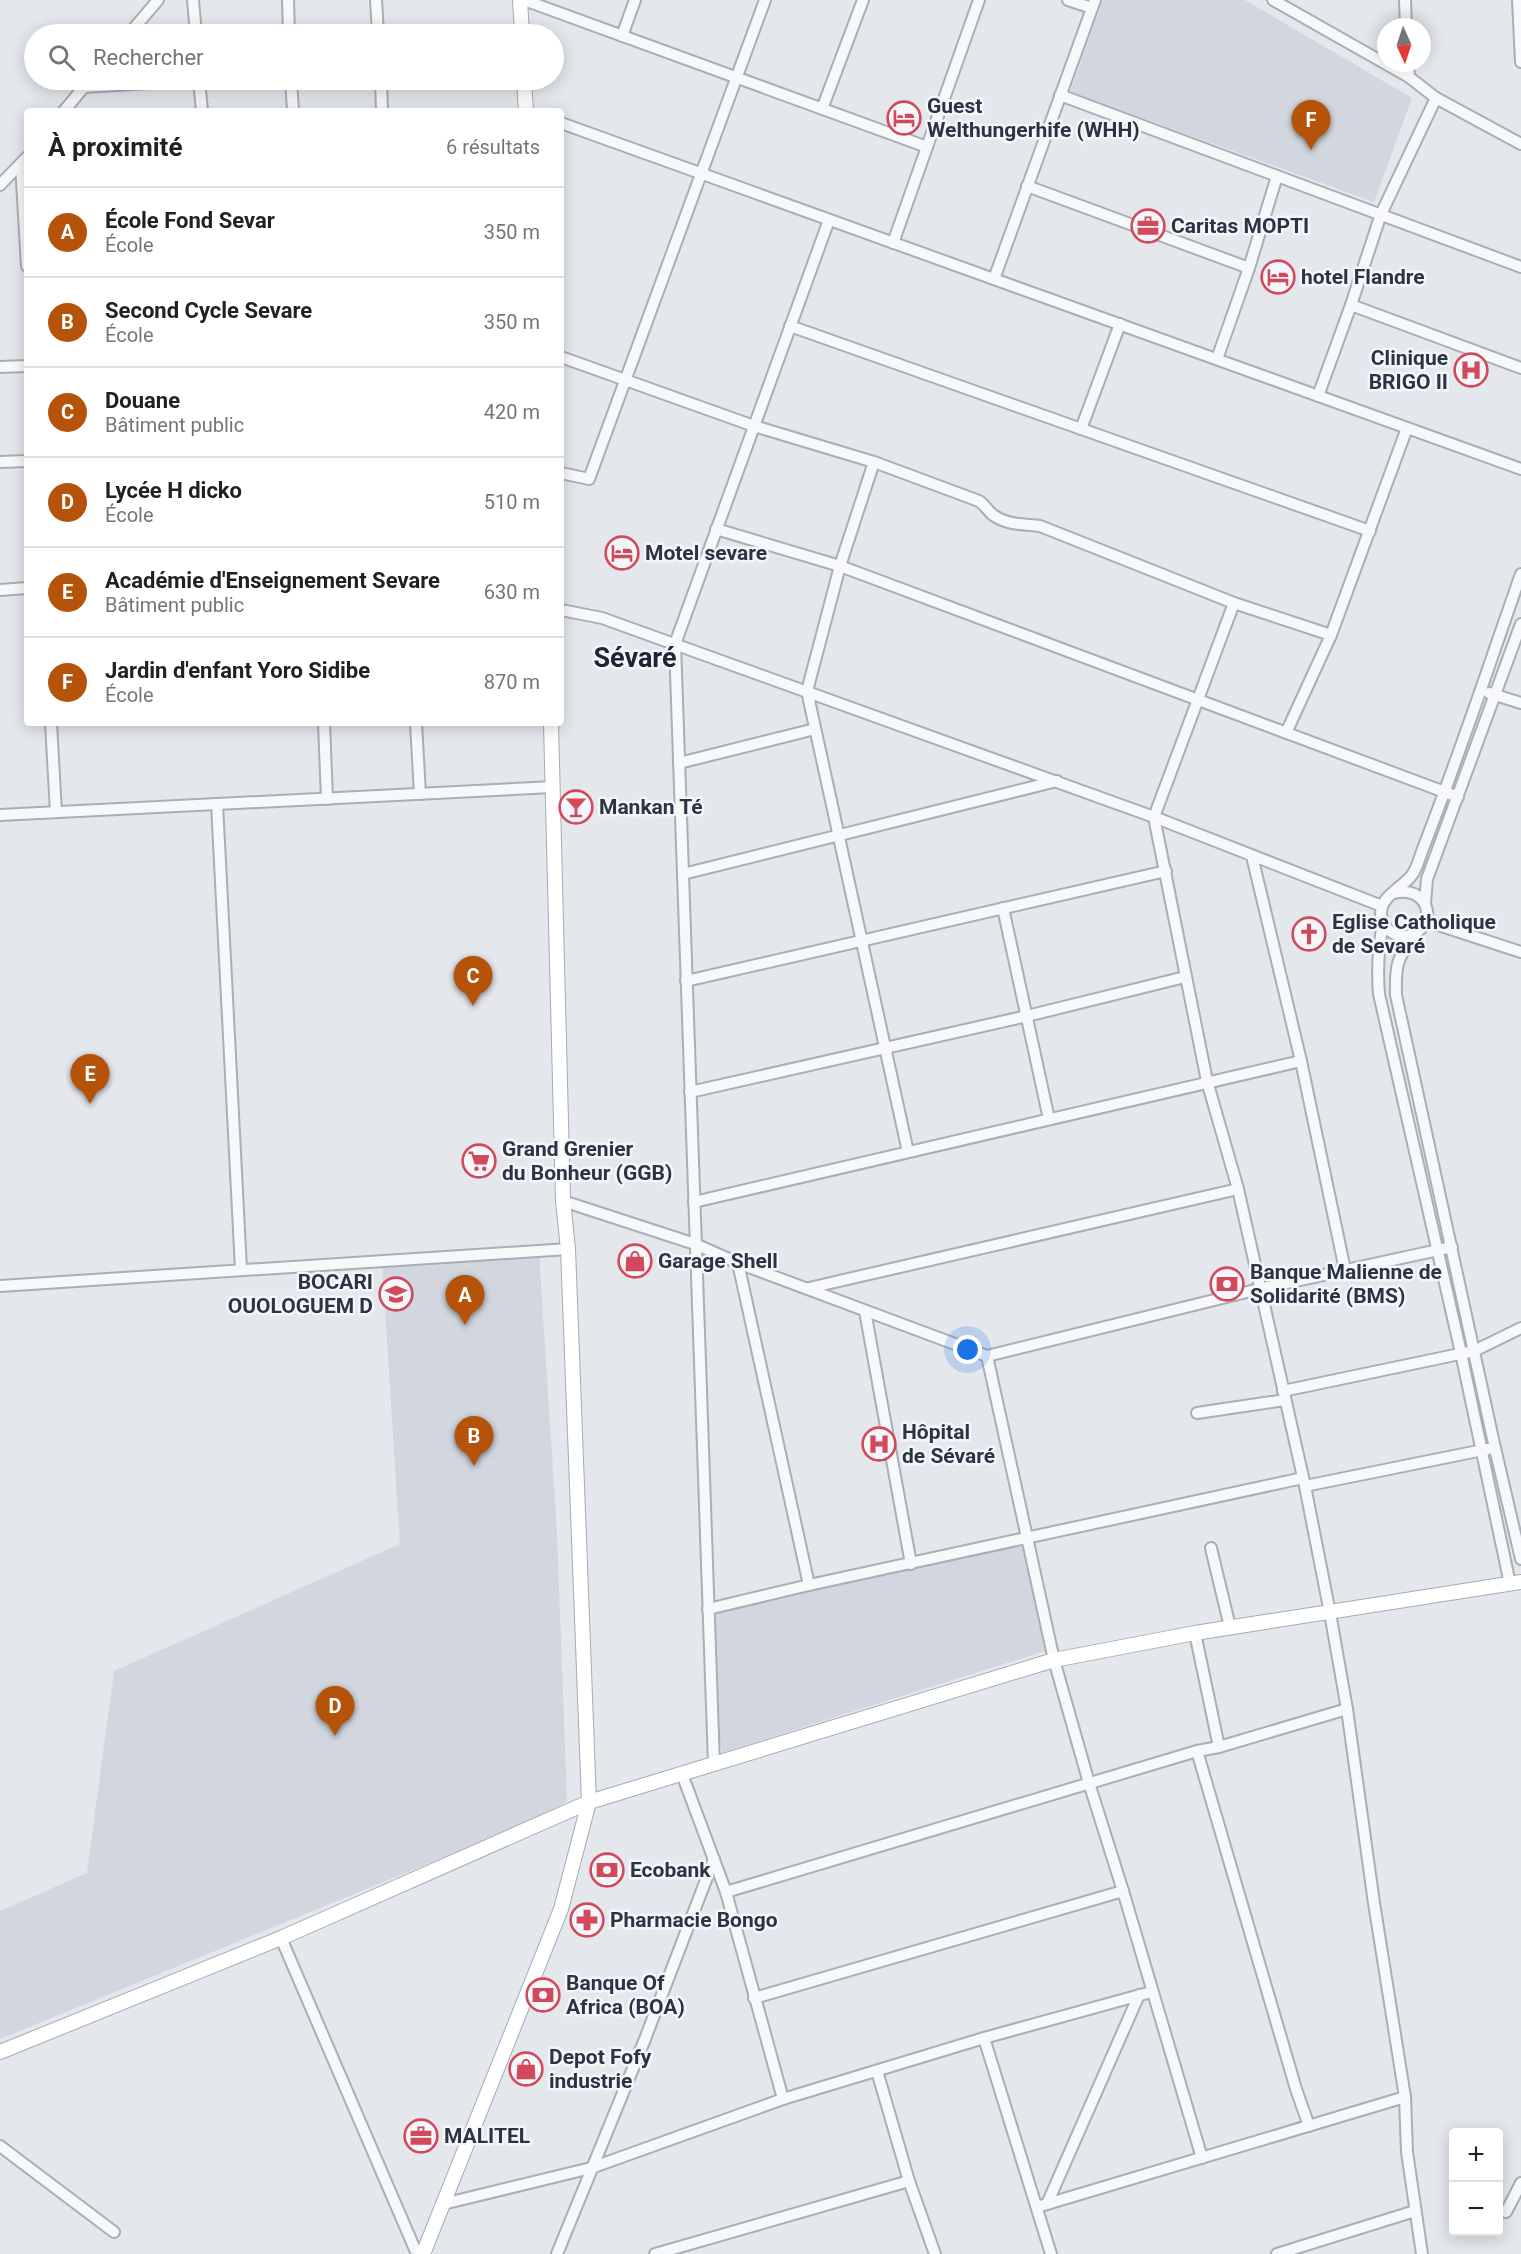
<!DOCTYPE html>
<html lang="fr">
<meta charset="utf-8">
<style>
:root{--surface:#fff;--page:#f6f6f6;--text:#202124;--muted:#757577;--line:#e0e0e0;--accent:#b45309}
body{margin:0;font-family:Roboto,sans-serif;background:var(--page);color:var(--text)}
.controls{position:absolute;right:18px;bottom:18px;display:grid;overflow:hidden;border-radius:6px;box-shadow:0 3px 15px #0003}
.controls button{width:54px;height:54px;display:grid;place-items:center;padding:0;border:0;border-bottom:2px solid var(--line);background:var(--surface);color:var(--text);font:30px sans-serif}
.compass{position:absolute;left:1377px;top:18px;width:54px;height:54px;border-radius:50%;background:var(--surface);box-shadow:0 3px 15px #0003;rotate:177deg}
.you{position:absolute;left:968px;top:1350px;width:21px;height:21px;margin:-15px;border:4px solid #fff;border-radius:50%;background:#1a73e8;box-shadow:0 0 0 9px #1a73e833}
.badge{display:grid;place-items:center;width:39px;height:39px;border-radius:50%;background:var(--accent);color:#fff;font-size:20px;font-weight:700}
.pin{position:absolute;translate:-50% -50px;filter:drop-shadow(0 2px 3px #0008)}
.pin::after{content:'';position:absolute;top:32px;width:21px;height:18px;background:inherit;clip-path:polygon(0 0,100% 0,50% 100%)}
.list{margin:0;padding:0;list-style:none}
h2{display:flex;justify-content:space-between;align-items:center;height:78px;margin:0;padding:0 24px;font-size:26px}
h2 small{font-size:20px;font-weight:400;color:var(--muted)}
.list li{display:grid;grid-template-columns:39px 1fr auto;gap:18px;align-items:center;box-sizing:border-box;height:90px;padding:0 24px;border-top:2px solid var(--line)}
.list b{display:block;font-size:22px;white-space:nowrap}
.list p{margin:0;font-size:20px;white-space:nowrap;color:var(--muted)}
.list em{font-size:20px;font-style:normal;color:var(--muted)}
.icon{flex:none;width:33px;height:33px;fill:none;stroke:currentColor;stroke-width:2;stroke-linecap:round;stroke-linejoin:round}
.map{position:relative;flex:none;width:1521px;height:2254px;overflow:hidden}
.search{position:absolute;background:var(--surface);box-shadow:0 3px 15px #0003;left:24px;top:24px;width:540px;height:66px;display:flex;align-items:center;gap:15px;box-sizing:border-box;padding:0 21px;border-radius:33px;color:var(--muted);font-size:22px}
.panel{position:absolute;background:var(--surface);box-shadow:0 3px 15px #0003;left:24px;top:108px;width:540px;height:618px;border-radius:6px}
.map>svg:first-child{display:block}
.built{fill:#d2d6de}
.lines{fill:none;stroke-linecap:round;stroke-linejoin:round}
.minor-casing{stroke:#a9aeb7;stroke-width:14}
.major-casing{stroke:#a3abb8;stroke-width:16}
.minor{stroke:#f7f8fa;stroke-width:10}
.major{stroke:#fff;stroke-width:14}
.labels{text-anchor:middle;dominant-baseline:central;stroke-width:5;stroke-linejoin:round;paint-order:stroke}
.poi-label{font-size:21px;font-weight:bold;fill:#2b3445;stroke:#f4f6f9;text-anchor:start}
.district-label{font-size:27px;font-weight:bold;fill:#1d2536;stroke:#f4f6f9}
</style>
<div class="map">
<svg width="1521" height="2254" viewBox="0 0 1521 2254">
<rect width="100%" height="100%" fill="#e4e7ec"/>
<g class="built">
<path d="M1103,0H1245L1412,98L1374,202L1070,92Z"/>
<path d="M539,1252L557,1534L567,1801L550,1814L0,2039V1911L87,1873L114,1671L400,1544L382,1262Z"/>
<path d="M1022,1540L1045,1651L722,1753L714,1701L709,1612L880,1575Z"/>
</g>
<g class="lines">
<g class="minor-casing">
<g id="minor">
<path d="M193,0L196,34"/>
<path d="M288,0L289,34"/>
<path d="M376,0L378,34"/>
<path d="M524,0L927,147"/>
<path d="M1068,0L1092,8"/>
<path d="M1273,0L1409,77L1436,98L1521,144"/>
<path d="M1405,0L1406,27"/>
<path d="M1518,0L1521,62"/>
<path d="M129,34L158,0"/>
<path d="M622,36L635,0"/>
<path d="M1408,63L1409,77"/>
<path d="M199,80L202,111"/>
<path d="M291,80L293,111"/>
<path d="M381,80L382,111"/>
<path d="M84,87L199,80"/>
<path d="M1060,95L1521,267"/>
<path d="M822,109L863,0"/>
<path d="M64,111L88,82"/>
<path d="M561,123L1521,469"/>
<path d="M21,164L27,266"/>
<path d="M0,185L27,157"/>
<path d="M1027,186L1249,268"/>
<path d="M893,243L979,0"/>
<path d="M994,279L1095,0"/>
<path d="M1351,305L1521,368"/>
<path d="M790,326L1370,531"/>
<path d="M561,357L754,426L874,462L979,501C985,505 988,511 993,515C1007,525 1023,524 1040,526L1234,603L1331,635"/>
<path d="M1217,359L1249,268L1277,176"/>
<path d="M0,367L27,366"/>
<path d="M1318,396L1351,305L1381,214L1436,98"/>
<path d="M1081,429L1120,324"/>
<path d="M0,462L27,461"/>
<path d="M874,462L840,566L807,691L908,1152"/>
<path d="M561,473L589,479L765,0"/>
<path d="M716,529L840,566L1458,797"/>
<path d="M0,590L27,588"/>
<path d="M1234,603L1154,817L1207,1081L1238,1189L1305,1486L1330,1613L1347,1709L1374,1903L1405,2097L1407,2152L1422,2254"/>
<path d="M561,610L602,618L1154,817L1382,906"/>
<path d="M1489,693L1521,703"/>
<path d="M51,723L56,812"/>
<path d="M324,723L327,799"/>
<path d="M416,723L420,794"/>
<path d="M1286,733L1331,635L1407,428"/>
<path d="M679,763L815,729"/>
<path d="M217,804L241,1269"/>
<path d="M0,815L553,787"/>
<path d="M1252,856L1301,1061L1345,1270"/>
<path d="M683,874L1057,781"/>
<path d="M1394,893C1427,884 1439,923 1413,934C1398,941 1381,929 1381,913C1381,896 1402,888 1412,875C1418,867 1420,855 1424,846C1459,756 1489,665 1521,574"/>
<path d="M1425,903L1427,879L1521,624"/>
<path d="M1003,908L1049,1119"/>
<path d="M1426,921L1521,952"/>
<path d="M1383,924C1378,948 1377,969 1379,994L1461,1353L1510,1584"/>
<path d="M1415,934C1397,958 1395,965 1396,995L1495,1448L1521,1559"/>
<path d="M686,981L1166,871"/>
<path d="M690,1092L1027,1016L1185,977"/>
<path d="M563,1201L695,1244L738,1263L987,1356L1259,1289L1452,1247"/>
<path d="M694,1202L1301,1061"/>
<path d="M738,1263L809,1585"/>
<path d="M0,1286L568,1249"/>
<path d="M809,1288L1238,1189"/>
<path d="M865,1311L911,1564"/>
<path d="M987,1356L1054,1660L1089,1783L1123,1891L1202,2158"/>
<path d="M1283,1391L1474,1351L1521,1328"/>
<path d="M1197,1413L1285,1400"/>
<path d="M1305,1486L1488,1449"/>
<path d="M1211,1548L1230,1627"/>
<path d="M708,1609L809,1585L1303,1478"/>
<path d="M1195,1633L1219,1747"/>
<path d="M1197,1751L1296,2089L1309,2126"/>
<path d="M714,1764L675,644L829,220"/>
<path d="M682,1774L726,1892L783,2099"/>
<path d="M726,1892L1197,1751L1219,1747L1347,1709"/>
<path d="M281,1938L417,2254"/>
<path d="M754,1998L1123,1891"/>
<path d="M984,2038L1051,2254"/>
<path d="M877,2071L909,2181L935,2254"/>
<path d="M0,2146L114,2232"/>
<path d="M443,2204L591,2168L783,2099L984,2038L1151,1992"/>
<path d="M1047,2204L1139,1995"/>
<path d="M1037,2207L1405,2097"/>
<path d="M1506,2212L1521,2183"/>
<path d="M557,2254L645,2039L714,1859"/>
<path d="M655,2254L909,2181"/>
<path d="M1277,2254L1415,2211"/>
</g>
</g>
<g class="major-casing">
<g id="major">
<path d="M520,0L522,34"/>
<path d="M524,80L526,111"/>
<path d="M0,2052L281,1938L589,1802L1054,1660L1195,1633L1521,1582"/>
<path d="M423,2254L561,1909L589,1802L568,1249L563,1201L551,723"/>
</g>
</g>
<use href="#minor" class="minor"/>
<use href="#major" class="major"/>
</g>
<defs>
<g id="hotel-ring" transform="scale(1.725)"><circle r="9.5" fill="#f4f6f9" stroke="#d1495b" stroke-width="1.5"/><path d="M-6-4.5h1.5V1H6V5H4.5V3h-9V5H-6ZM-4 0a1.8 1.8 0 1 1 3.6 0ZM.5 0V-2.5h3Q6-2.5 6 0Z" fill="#d1495b"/></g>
<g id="office-ring" transform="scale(1.725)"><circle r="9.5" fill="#f4f6f9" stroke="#d1495b" stroke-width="1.5"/><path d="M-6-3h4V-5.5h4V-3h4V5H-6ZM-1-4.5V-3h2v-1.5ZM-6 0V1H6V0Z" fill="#d1495b"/></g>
<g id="hospital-ring" transform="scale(1.725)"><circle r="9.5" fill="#f4f6f9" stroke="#d1495b" stroke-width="1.5"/><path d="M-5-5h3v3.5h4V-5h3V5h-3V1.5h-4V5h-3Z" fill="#d1495b"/></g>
<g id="bar-ring" transform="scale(1.725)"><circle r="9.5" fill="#f4f6f9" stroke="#d1495b" stroke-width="1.5"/><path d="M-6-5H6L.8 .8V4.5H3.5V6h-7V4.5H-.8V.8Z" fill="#d1495b"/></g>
<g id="church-ring" transform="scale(1.725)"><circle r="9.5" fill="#f4f6f9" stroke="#d1495b" stroke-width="1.5"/><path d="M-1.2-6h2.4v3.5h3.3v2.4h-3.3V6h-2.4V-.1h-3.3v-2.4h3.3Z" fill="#d1495b"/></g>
<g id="supermarket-ring" transform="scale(1.725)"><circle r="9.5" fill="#f4f6f9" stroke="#d1495b" stroke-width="1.5"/><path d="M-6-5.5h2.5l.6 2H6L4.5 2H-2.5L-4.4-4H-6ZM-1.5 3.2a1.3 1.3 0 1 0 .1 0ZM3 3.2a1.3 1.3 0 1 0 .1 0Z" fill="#d1495b"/></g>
<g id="shop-ring" transform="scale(1.725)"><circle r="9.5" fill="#f4f6f9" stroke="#d1495b" stroke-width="1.5"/><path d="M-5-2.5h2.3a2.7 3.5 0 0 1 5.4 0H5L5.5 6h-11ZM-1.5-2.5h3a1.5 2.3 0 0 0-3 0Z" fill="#d1495b"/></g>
<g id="bank-ring" transform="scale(1.725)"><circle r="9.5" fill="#f4f6f9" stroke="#d1495b" stroke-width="1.5"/><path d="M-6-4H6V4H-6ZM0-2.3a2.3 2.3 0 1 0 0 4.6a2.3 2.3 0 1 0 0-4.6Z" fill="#d1495b"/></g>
<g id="school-ring" transform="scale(1.725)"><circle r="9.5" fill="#f4f6f9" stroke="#d1495b" stroke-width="1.5"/><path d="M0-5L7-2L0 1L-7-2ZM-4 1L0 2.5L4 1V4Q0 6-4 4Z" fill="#d1495b"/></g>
<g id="pharmacy-ring" transform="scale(1.725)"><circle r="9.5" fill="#f4f6f9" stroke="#d1495b" stroke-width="1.5"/><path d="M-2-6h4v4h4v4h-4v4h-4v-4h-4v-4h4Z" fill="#d1495b"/></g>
</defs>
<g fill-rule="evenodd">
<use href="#hotel-ring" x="904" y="118"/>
<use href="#office-ring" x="1148" y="226"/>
<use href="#hotel-ring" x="1278" y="277"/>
<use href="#hospital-ring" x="1471" y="370"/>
<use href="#hotel-ring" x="622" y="553"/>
<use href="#bar-ring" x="576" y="807"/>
<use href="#church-ring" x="1309" y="934"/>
<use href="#supermarket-ring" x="479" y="1161"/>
<use href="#shop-ring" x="635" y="1261"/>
<use href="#bank-ring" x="1227" y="1284"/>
<use href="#school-ring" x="396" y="1294"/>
<use href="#hospital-ring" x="879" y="1444"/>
<use href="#bank-ring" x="607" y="1870"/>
<use href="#pharmacy-ring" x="587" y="1920"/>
<use href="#bank-ring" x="543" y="1995"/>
<use href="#shop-ring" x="526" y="2069"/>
<use href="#office-ring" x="421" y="2136"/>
</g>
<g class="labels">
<g class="poi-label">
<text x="927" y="106">Guest<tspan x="927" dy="24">Welthungerhife (WHH)</tspan></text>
<text x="1171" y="226">Caritas MOPTI</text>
<text x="1301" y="277">hotel Flandre</text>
<text x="1448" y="358" text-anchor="end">Clinique<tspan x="1448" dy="24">BRIGO II</tspan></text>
<text x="645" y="553">Motel sevare</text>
<text x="599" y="807">Mankan Té</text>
<text x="1332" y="922">Eglise Catholique<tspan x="1332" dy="24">de Sevaré</tspan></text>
<text x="502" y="1149">Grand Grenier<tspan x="502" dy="24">du Bonheur (GGB)</tspan></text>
<text x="658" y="1261">Garage Shell</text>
<text x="1250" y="1272">Banque Malienne de<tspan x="1250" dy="24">Solidarité (BMS)</tspan></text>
<text x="373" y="1282" text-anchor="end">BOCARI<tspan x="373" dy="24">OUOLOGUEM D</tspan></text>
<text x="902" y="1432">Hôpital<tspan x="902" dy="24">de Sévaré</tspan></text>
<text x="630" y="1870">Ecobank</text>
<text x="610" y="1920">Pharmacie Bongo</text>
<text x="566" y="1983">Banque Of<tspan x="566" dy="24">Africa (BOA)</tspan></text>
<text x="549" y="2057">Depot Fofy<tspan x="549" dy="24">industrie</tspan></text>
<text x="444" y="2136">MALITEL</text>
</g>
<g class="district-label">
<text x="635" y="658">Sévaré</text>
</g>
</g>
</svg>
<div class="controls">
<button>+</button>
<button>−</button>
</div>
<svg class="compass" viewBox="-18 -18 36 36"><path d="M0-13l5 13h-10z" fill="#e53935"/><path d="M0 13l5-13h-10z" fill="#757577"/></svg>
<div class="you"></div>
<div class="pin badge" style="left:465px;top:1325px">A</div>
<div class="pin badge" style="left:474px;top:1466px">B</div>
<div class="pin badge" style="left:473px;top:1006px">C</div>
<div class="pin badge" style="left:335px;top:1736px">D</div>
<div class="pin badge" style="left:90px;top:1104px">E</div>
<div class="pin badge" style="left:1311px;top:150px">F</div>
<div class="search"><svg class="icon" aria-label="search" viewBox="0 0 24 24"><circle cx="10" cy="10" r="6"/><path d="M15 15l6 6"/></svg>Rechercher</div>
<section class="panel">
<h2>À proximité<small>6 résultats</small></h2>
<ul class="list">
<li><span class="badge">A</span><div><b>École Fond Sevar</b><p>École</p></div><em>350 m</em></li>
<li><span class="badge">B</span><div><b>Second Cycle Sevare</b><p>École</p></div><em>350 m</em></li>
<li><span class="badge">C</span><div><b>Douane</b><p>Bâtiment public</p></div><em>420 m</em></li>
<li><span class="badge">D</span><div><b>Lycée H dicko</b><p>École</p></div><em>510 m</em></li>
<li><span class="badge">E</span><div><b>Académie d'Enseignement Sevare</b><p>Bâtiment public</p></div><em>630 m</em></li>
<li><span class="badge">F</span><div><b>Jardin d'enfant Yoro Sidibe</b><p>École</p></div><em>870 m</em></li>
</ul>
</section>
</div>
